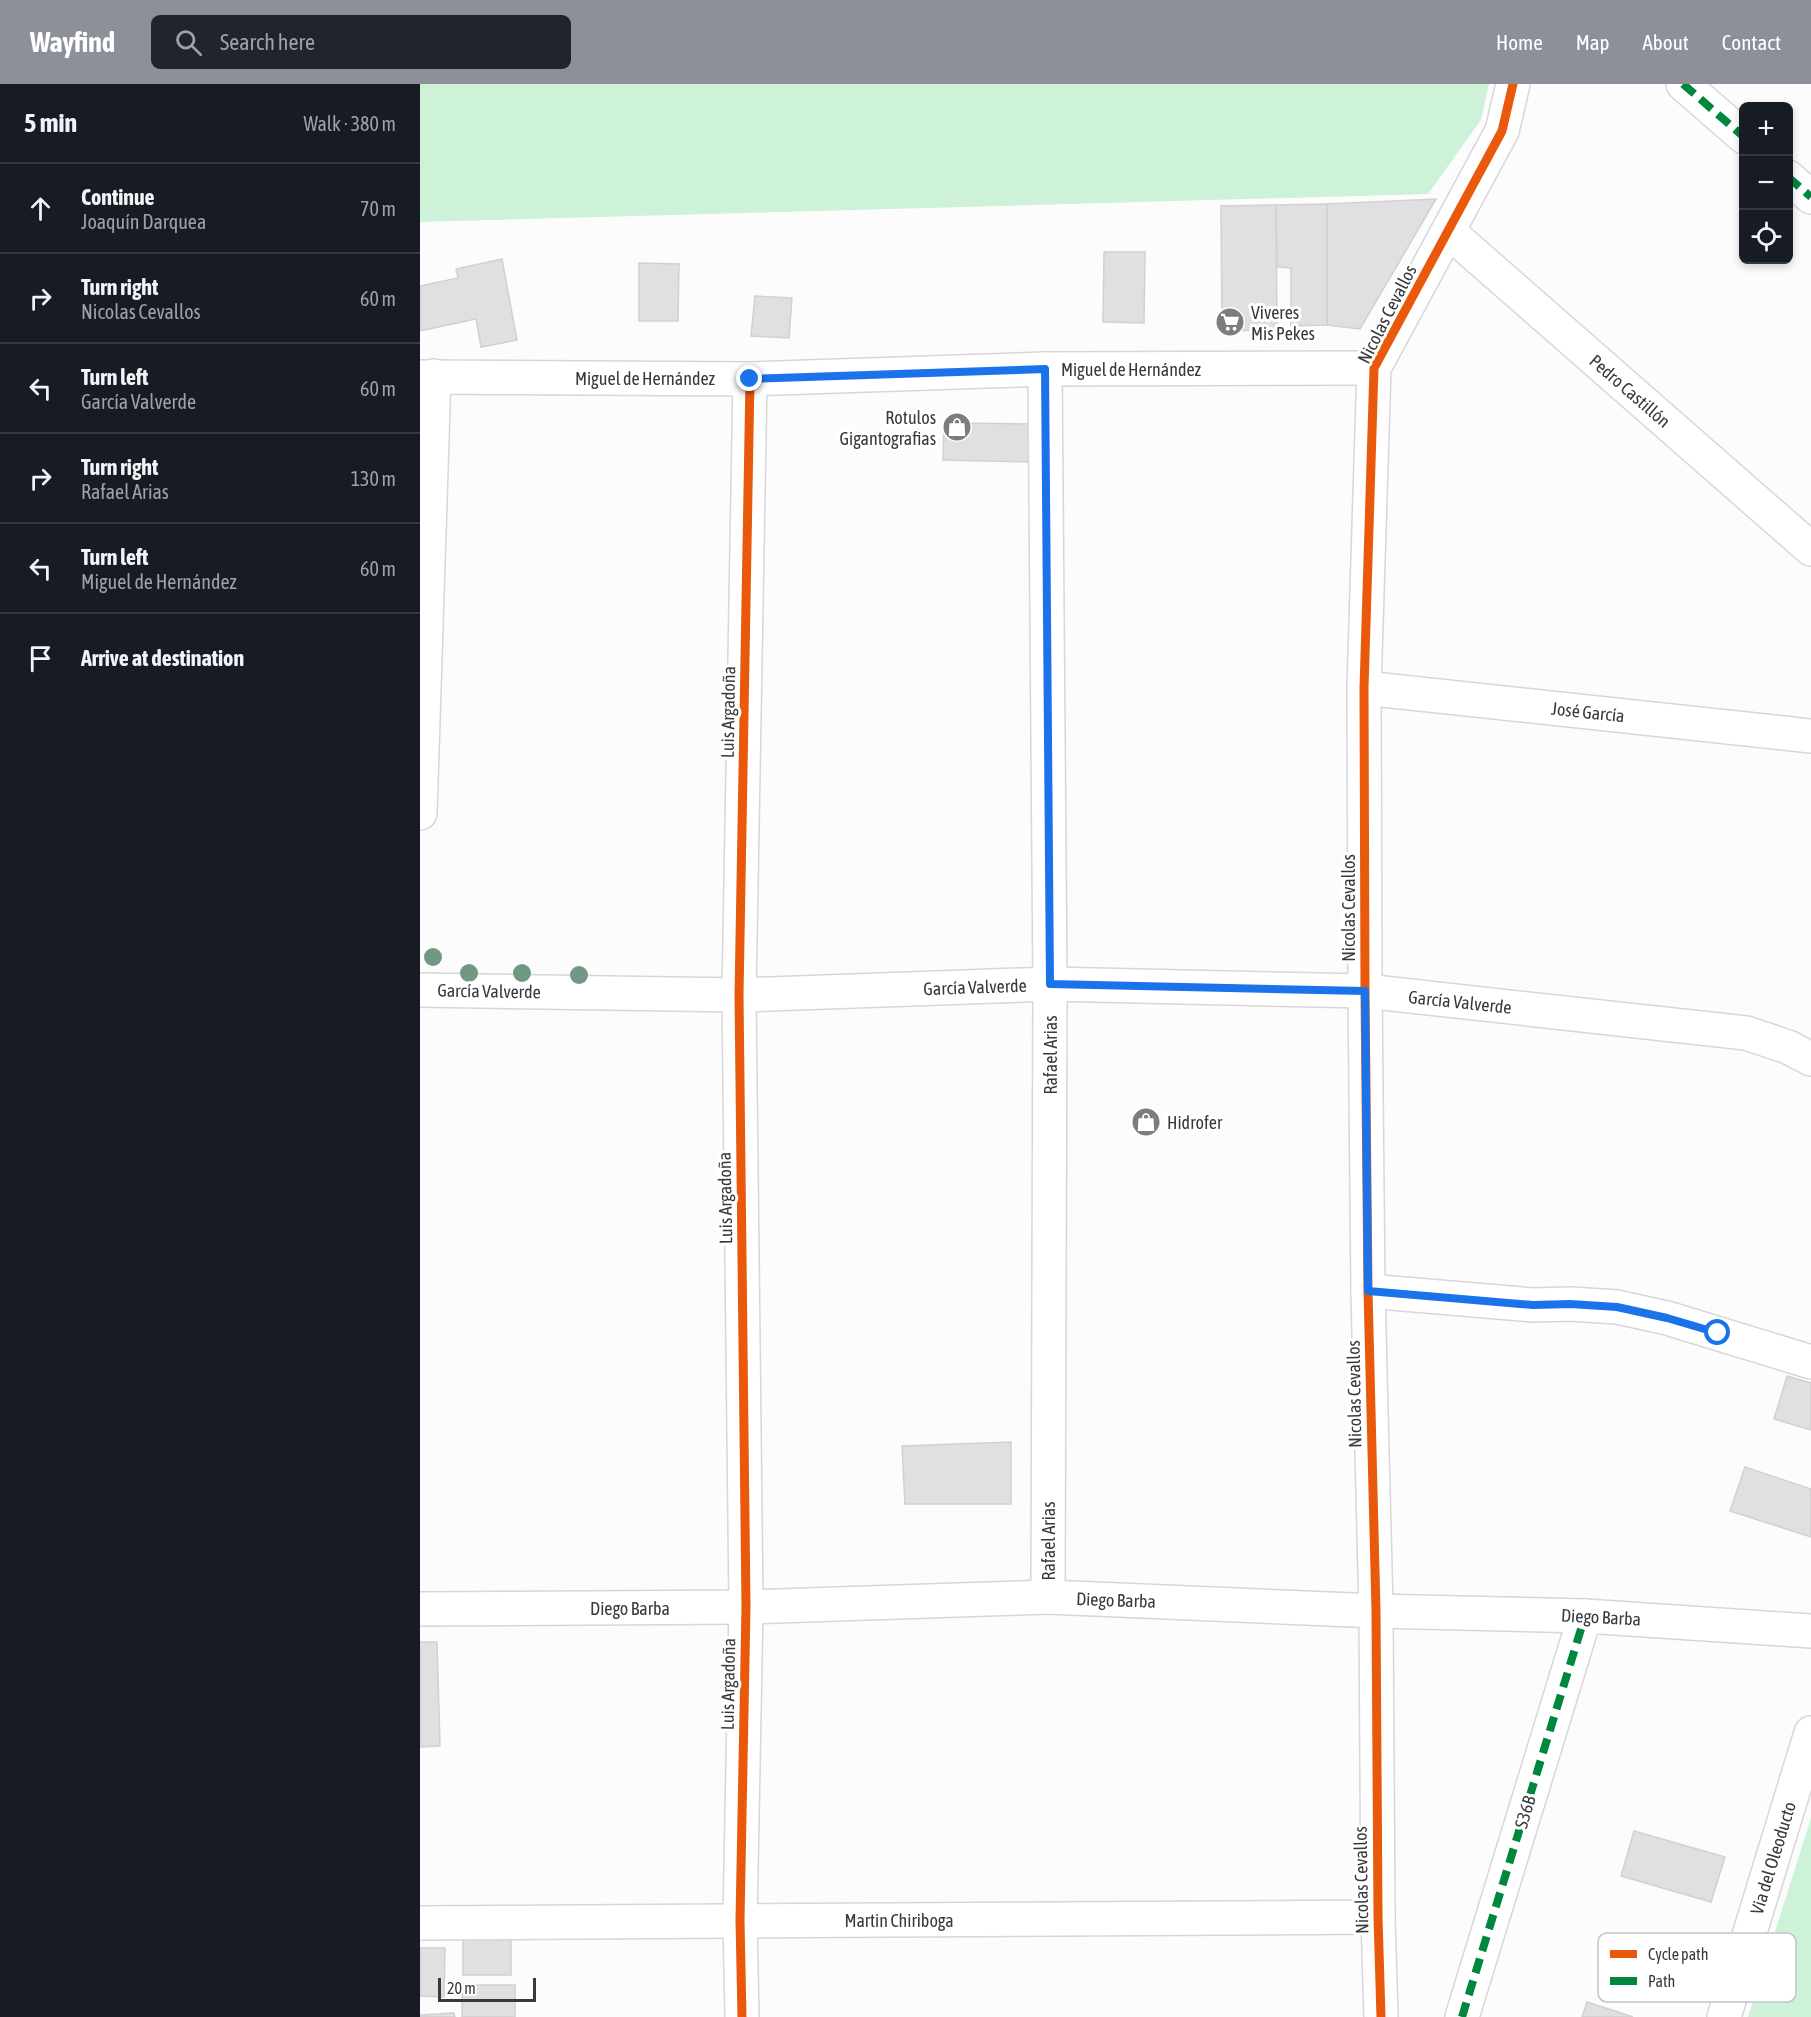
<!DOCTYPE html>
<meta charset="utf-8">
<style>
:root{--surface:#171b24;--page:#20242c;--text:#f1f3f6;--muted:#9ea1a6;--line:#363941;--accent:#8c9099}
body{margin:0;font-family:"Asap Condensed",sans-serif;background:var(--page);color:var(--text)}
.controls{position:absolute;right:18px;top:18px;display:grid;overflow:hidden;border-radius:9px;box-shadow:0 3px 9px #0003}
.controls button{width:54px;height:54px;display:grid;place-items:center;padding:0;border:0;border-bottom:2px solid var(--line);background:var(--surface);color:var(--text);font:30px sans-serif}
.scale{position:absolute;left:18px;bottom:15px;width:98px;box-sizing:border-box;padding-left:6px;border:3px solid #39383c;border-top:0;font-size:16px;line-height:21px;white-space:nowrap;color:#39383c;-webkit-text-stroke:4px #fff;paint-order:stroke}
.stop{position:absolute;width:18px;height:18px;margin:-14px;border:4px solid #1a73e8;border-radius:50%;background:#fff}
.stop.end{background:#1a73e8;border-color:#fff;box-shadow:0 2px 6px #0008}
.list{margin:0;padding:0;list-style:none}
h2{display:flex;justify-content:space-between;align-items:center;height:78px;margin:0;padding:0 24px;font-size:26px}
h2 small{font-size:20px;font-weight:400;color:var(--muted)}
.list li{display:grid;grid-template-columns:39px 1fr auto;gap:18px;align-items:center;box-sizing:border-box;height:90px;padding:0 24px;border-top:2px solid var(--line)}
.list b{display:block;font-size:22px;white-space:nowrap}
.list p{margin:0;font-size:20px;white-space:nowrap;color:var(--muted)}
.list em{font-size:20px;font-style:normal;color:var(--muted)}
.icon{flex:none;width:33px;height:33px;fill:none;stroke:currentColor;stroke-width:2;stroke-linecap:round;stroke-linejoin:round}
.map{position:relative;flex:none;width:1391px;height:1933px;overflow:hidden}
header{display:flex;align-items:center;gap:36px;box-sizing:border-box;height:84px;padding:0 30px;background:var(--accent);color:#fff}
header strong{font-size:28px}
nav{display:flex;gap:33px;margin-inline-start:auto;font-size:21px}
.search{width:420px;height:54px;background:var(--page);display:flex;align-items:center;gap:15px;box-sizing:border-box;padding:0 21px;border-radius:9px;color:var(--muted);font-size:22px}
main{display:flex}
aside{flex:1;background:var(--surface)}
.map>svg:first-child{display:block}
.green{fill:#cef2d8}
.building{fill:#e0dfe1;stroke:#d1d0d2;stroke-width:1.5}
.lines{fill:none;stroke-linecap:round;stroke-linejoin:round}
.street-casing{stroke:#d7d6d9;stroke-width:36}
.secondary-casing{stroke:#d7d6d9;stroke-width:36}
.street{stroke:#fff;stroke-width:33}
.secondary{stroke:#fff;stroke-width:33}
.quiet{stroke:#00873e;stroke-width:8;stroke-dasharray:15 8;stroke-linecap:butt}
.cycleway-casing{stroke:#fff;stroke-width:13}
.cycleway{stroke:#e8590c;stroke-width:9}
.tree{fill:#719883}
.route{stroke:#1a73e8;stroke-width:8}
.labels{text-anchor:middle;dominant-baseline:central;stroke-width:6;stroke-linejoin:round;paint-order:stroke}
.poi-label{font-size:18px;fill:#39383c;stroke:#fff;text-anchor:start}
.street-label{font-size:18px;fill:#39383c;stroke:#fff}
.key{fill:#fff;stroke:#c4c3c4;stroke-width:1.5}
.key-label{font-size:16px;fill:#39383c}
</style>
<header>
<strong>Wayfind</strong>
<div class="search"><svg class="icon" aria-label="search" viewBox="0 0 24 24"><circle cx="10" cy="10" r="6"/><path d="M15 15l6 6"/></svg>Search here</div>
<nav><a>Home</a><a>Map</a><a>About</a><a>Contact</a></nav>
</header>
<main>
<aside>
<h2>5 min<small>Walk · 380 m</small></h2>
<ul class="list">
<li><svg class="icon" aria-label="ahead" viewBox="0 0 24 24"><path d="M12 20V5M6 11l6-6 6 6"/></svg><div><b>Continue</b><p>Joaquín Darquea</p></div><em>70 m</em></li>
<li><svg class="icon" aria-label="right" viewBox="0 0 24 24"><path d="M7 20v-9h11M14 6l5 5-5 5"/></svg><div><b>Turn right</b><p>Nicolas Cevallos</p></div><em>60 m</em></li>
<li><svg class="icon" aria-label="left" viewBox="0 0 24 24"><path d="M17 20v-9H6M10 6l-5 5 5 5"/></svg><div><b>Turn left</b><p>García Valverde</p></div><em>60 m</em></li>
<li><svg class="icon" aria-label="right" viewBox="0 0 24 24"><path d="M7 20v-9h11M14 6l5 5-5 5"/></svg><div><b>Turn right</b><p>Rafael Arias</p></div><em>130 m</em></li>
<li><svg class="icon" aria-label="left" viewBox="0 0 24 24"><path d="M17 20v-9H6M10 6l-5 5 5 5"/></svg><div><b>Turn left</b><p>Miguel de Hernández</p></div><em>60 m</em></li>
<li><svg class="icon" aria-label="arrive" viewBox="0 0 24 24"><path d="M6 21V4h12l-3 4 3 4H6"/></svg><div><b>Arrive at destination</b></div></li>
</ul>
</aside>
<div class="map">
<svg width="1391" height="1933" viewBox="0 0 1391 1933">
<rect width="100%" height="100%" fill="#fcfcfc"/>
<g class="green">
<path d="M0,0H1069L1061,36L1008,110L0,138Z"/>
<path d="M1391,1734V1933H1328Z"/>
</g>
<g class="building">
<path d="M1016,115L940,245L907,241V120Z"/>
<path d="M907,120V241L871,242V184L857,183L856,121Z"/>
<path d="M856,121L857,246L802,247L801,122Z"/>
<path d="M684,168H725L724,239L683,238Z"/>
<path d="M82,175L97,256L61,263L56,235L0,247V202L38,194L36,185Z"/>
<path d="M219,179L259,180L258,237H219Z"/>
<path d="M335,212L372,214L369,254L331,252Z"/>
<path d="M524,339L615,340L614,378L523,376Z"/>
<path d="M1367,1292L1391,1299V1346L1354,1335Z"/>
<path d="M591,1358V1420H485L482,1362Z"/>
<path d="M1325,1383L1391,1405V1453L1310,1427Z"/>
<path d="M0,1558H17L20,1662L0,1663Z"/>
<path d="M1214,1747L1305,1773L1291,1818L1201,1792Z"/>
<path d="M91,1844V1891H43V1845Z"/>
<path d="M0,1864H25L24,1913L0,1912Z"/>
<rect x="42" y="1901" width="53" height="32"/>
<path d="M1167,1918L1213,1933H1162Z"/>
<path d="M34,1929L35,1933H0V1931Z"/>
</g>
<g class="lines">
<g class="street-casing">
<g id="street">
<path d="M1263,0L1324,53"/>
<path d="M1368,93L1391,113"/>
<path d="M1029,148L1391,465"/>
<path d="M625,285L630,900L628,1513"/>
<path d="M0,293L330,295L625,285L954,284"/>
<path d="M944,604L1391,652"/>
<path d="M0,729L14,292"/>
<path d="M0,906L319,911L630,900L945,907L1326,949L1368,963L1391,975"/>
<path d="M948,1207L1113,1221L1151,1220L1197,1223L1247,1234L1391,1278"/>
<path d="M0,1525L326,1523L628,1513L956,1527L1165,1532L1391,1547"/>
<path d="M0,1839L958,1833"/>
<path d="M322,1933L320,1836L326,1523L319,911L330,295"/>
<path d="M961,1933L958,1833L956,1527L948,1207L945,907L944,604L954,284L1082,47L1093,0"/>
<path d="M1042,1933L1165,1532"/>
</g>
</g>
<g class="secondary-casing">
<path id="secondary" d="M1304,1933L1391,1649"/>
</g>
<use href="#street" class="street"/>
<use href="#secondary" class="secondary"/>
<g class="quiet">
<path d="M1263,0L1324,53"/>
<path d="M1368,93L1391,113"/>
<path d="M1042,1933L1165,1532"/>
</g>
<g class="cycleway-casing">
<g id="cycleway">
<path d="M322,1933L320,1836L326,1523L319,911L330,295"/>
<path d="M961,1933L958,1833L956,1527L948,1207L945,907L944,604L954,284L1082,47L1093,0"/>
</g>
</g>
<use href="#cycleway" class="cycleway"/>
</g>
<g class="tree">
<circle cx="13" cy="873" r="9"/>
<circle cx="49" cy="889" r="9"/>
<circle cx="102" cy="889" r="9"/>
<circle cx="159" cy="891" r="9"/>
</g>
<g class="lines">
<path class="route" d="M330,295L625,285L630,900L945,907L948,1207L1113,1221L1150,1220L1197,1223L1247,1234L1298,1249"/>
</g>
<defs>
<g id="supermarket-disc" transform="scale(1.5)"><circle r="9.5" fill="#7d7d7f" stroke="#fff"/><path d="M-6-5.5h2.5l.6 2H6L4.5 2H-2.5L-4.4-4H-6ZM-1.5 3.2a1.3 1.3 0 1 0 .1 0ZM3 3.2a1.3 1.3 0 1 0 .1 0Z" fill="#fff"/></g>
<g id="shop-disc" transform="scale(1.5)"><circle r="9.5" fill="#7d7d7f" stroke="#fff"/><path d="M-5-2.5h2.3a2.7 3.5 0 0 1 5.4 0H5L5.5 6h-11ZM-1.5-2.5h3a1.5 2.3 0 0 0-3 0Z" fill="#fff"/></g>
</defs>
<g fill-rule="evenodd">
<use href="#supermarket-disc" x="810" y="238"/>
<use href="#shop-disc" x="537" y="343"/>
<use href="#shop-disc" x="726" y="1038"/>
</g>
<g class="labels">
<g class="poi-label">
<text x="831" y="228">Viveres<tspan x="831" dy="21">Mis Pekes</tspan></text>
<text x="516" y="333" text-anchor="end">Rotulos<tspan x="516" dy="21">Gigantografias</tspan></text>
<text x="747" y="1038">Hidrofer</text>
</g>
<g class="street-label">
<text transform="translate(967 230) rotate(-63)">Nicolas Cevallos</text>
<text x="711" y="285">Miguel de Hernández</text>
<text x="225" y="294">Miguel de Hernández</text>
<text transform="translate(1210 307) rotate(41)">Pedro Castillón</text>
<text transform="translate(308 628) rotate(-89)">Luis Argadoña</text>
<text transform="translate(1168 628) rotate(6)">José García</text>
<text transform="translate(928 824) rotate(-90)">Nicolas Cevallos</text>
<text transform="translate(555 903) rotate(-2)">García Valverde</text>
<text transform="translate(69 907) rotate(1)">García Valverde</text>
<text transform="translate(1040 918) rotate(6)">García Valverde</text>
<text transform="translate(630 971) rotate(-90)">Rafael Arias</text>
<text transform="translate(305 1114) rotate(-91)">Luis Argadoña</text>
<text transform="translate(934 1310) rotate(-91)">Nicolas Cevallos</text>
<text transform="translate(628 1457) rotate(-90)">Rafael Arias</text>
<text transform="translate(696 1516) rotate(2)">Diego Barba</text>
<text x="210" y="1524">Diego Barba</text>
<text transform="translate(1181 1533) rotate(3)">Diego Barba</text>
<text transform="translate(308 1600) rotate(-89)">Luis Argadoña</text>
<text transform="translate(1105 1728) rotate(-73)">S36B</text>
<text transform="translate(1353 1774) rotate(-73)">Via del Oleoducto</text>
<text transform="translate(941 1796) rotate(-91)">Nicolas Cevallos</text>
<text x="479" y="1836">Martin Chiriboga</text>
</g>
</g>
<rect x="1178" y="1849" width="198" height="69" rx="9" class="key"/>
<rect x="1190" y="1866" width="27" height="8" fill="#e8590c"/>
<rect x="1190" y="1893" width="27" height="8" fill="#00873e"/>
<g class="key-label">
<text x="1228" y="1876">Cycle path</text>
<text x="1228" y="1903">Path</text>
</g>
</svg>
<div class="controls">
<button>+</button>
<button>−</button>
<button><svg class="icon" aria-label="locate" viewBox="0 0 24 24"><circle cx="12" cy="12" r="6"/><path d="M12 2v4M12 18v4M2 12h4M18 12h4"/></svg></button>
</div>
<div class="scale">20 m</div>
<div class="stop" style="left:1298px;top:1249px"></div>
<div class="stop end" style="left:330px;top:295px"></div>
</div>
</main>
